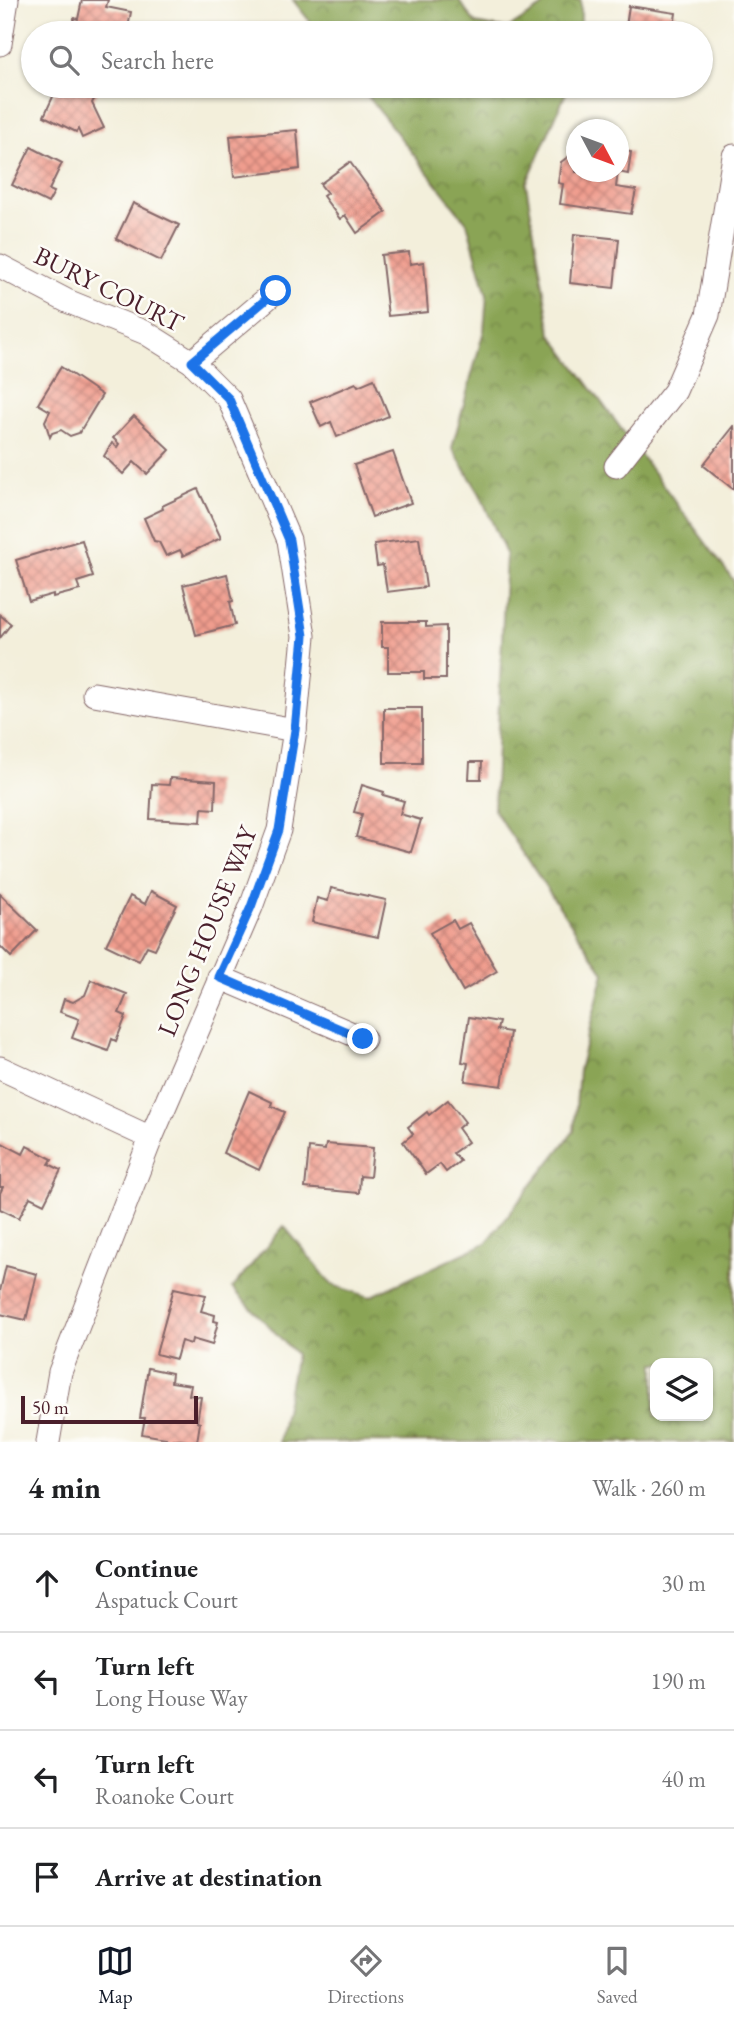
<!DOCTYPE html>
<meta charset="utf-8">
<style>
:root{--surface:#fff;--page:#f6f6f6;--text:#202124;--muted:#757577;--line:#e0e0e0;--accent:#111827}
body{margin:0;font-family:"EB Garamond",serif;background:var(--page);color:var(--text)}
.controls{position:absolute;right:21px;bottom:21px;display:grid;overflow:hidden;border-radius:14px;box-shadow:0 2px 5px #0004}
.controls button{width:63px;height:63px;display:grid;place-items:center;padding:0;border:0;border-bottom:2px solid var(--line);background:var(--surface);color:var(--text);font:35px sans-serif}
.compass{position:absolute;left:566px;top:119px;width:63px;height:63px;border-radius:50%;background:var(--surface);box-shadow:0 2px 5px #0004;rotate:131deg}
.scale{position:absolute;left:21px;bottom:18px;width:177px;box-sizing:border-box;padding-left:7px;border:4px solid #4a1f2b;border-top:0;font-size:19px;line-height:24px;white-space:nowrap;color:#4a1f2b;-webkit-text-stroke:5px #fdfcf7;paint-order:stroke}
.stop{position:absolute;width:21px;height:21px;margin:-16px;border:5px solid #1a73e8;border-radius:50%;background:#fff}
.stop.end{background:#1a73e8;border-color:#fff;box-shadow:0 2px 7px #0008}
.list{margin:0;padding:0;list-style:none}
h2{display:flex;justify-content:space-between;align-items:center;height:91px;margin:0;padding:0 28px;font-size:30px}
h2 small{font-size:23px;font-weight:400;color:var(--muted)}
.list li{display:grid;grid-template-columns:46px 1fr auto;gap:21px;align-items:center;box-sizing:border-box;height:98px;padding:0 28px;border-top:2px solid var(--line)}
.list b{display:block;font-size:26px;white-space:nowrap}
.list p{margin:0;font-size:23px;white-space:nowrap;color:var(--muted)}
.list em{font-size:23px;font-style:normal;color:var(--muted)}
.icon{flex:none;width:38px;height:38px;fill:none;stroke:currentColor;stroke-width:2;stroke-linecap:round;stroke-linejoin:round}
.map{position:relative;flex:none;width:734px;height:1442px;overflow:hidden}
.search{position:absolute;background:var(--surface);box-shadow:0 2px 5px #0004;left:21px;right:21px;top:21px;height:77px;display:flex;align-items:center;gap:18px;box-sizing:border-box;padding:0 24px;border-radius:38px;color:var(--muted);font-size:26px}
.sheet{height:483px;background:var(--surface)}
nav{display:flex;justify-content:space-around;align-items:center;box-sizing:border-box;height:98px;border-top:2px solid var(--line);background:var(--surface);font-size:19px;color:var(--muted)}
nav a{display:grid;justify-items:center;gap:4px}
nav .on{color:var(--accent)}
.map>svg:first-child{display:block}
.forest{fill:url(#forest-crowns);stroke:#6a6240;stroke-width:2;fill-rule:evenodd}
.building{fill:url(#building-cross-hatch)}
.lines{fill:none;stroke-linecap:round;stroke-linejoin:round}
.street-casing{stroke:#856869;stroke-width:25}
.street{stroke:#fff;stroke-width:23}
.route{stroke:#1a73e8;stroke-width:9}
.labels{text-anchor:middle;dominant-baseline:central;stroke-width:5;stroke-linejoin:round;paint-order:stroke}
.street-label{font-size:26px;fill:#4a1f2b;stroke:#fdfcf7}
</style>
<div class="map">
<svg width="734" height="1442" viewBox="0 0 734 1442">
<defs>
<pattern id="forest-crowns" width="20" height="18" patternUnits="userSpaceOnUse" patternTransform="scale(1.75)"><rect width="20" height="18" fill="#8aa455"/><path d="M2 6a3 3 0 1 1 6 0M12 15a3 3 0 1 1 6 0" fill="none" stroke="#738547"/></pattern>
<pattern id="building-cross-hatch" width="8" height="8" patternUnits="userSpaceOnUse" patternTransform="scale(1.75)"><rect width="8" height="8" fill="#f09d8e"/><path d="M0 0l8 8M0 8l8-8" fill="none" stroke="#c47f74"/></pattern>
</defs>
<rect width="100%" height="100%" fill="#fdfcf7"/>
<filter id="ink" filterUnits="userSpaceOnUse"><feTurbulence type="fractalNoise" baseFrequency=".0143" numOctaves="2"/><feDisplacementMap in="SourceGraphic" scale="14" xChannelSelector="R" yChannelSelector="G"/><feConvolveMatrix kernelMatrix="1 2 1 2 8 2 1 2 1" color-interpolation-filters="sRGB"/></filter>
<filter id="wash" filterUnits="userSpaceOnUse"><feTurbulence type="fractalNoise" baseFrequency=".00686" numOctaves="4" result="noise"/><feDisplacementMap in="SourceGraphic" scale="28" xChannelSelector="R" yChannelSelector="G"/><feGaussianBlur stdDeviation="1.57" result="paint"/><feColorMatrix in="noise" values="0 0 0 0 0 0 0 0 0 0 0 0 0 0 0 0 0 1.4 0 .05"/><feComposite in="paint" operator="in"/></filter>
<g filter="url(#wash)">
<rect width="100%" height="100%" fill="#f3efdb"/>
<g class="forest">
<path d="M293,0H459L475,23L507,29L543,6V0H581V33H319Z"/>
<path d="M360,86H569L526,184L551,334L734,581V1442H574L549,1440L548,1442H279L296,1354L232,1288L284,1226L332,1285L370,1297L486,1243L574,1131L579,1070L604,973L494,810L506,554L480,494L452,448L484,330L487,295L467,223ZM655,1363H708V1416H655Z"/>
</g>
<g id="blocks">
<g class="building">
<path d="M82,0H108L106,7L131,12L127,33H71L74,18L78,19Z"/>
<path d="M629,6L676,13L673,33H625Z"/>
<path d="M58,86H101L92,103L104,128L82,138L78,129L76,132L44,116Z"/>
<path d="M297,130L300,169L234,177L230,136Z"/>
<path d="M31,147L62,163L49,190L54,192L48,203L12,185Z"/>
<path d="M618,150L631,152L628,174L618,172Z"/>
<path d="M576,151V172H618L616,187L636,190L631,214L560,204L563,184L558,183L561,162Z"/>
<path d="M350,162L386,212L357,233L345,215L340,219L323,196L327,193L320,184Z"/>
<path d="M133,203L179,225L161,261L116,239Z"/>
<path d="M574,234L619,239L614,288L570,283Z"/>
<path d="M409,252L410,264L424,262L428,312L388,316L381,255Z"/>
<path d="M61,367L102,395L79,433L70,436L61,430L52,433L50,437L45,421L50,411L38,404Z"/>
<path d="M374,379L389,416L337,437L331,422L321,427L310,402L356,383L358,386Z"/>
<path d="M134,416L170,450L147,474L134,462L123,474L104,456L112,443L117,447L119,444L113,438Z"/>
<path d="M734,426V490L703,465Z"/>
<path d="M393,452L411,503L372,517L354,465Z"/>
<path d="M198,489L221,538L183,556L180,550L166,556L159,542L154,541L144,518L163,509L162,506Z"/>
<path d="M419,538L426,587L387,592L383,565L377,566L374,544Z"/>
<path d="M82,540L93,577L77,582L80,590L53,597V594L29,601L16,560Z"/>
<path d="M227,574L233,601L230,602L235,625L196,635L183,585Z"/>
<path d="M0,615L11,624L0,638Z"/>
<path d="M382,622H426V627L446,626V679H424V672H388V647H382Z"/>
<rect x="384" y="708" width="38" height="55"/>
<path d="M470,762H482L481,779H469Z"/>
<path d="M170,778L216,781L215,809L202,808L201,822L150,819L152,784L169,785Z"/>
<path d="M362,785L384,792L383,795L404,801L400,814L421,820L411,852L356,837L362,814L354,812Z"/>
<path d="M331,888L386,900L378,937L312,922L317,898L328,901Z"/>
<path d="M151,891L177,905L155,949L147,946L139,961L106,945L130,896L145,904Z"/>
<path d="M0,894L37,930L11,957L0,946Z"/>
<path d="M453,920L458,929L469,923L497,971L463,991L430,933Z"/>
<path d="M91,980L127,994L119,1013L126,1016L116,1041L112,1039L108,1051L72,1038L79,1019L60,1012L64,999L73,1002L85,995Z"/>
<path d="M469,1017L499,1022L497,1030L510,1032L502,1086L465,1081L468,1063L462,1062Z"/>
<path d="M249,1091L272,1102L271,1106L285,1112L259,1170L223,1153Z"/>
<path d="M448,1100L465,1122L458,1128L468,1142L453,1153L460,1161L446,1172L440,1164L426,1174L403,1142L413,1134L408,1127L427,1112L429,1115Z"/>
<path d="M0,1142L23,1154L27,1146L52,1159L49,1164L61,1170L44,1204L30,1197L19,1218L0,1209V1193L3,1187H0Z"/>
<path d="M326,1144L373,1148L370,1177L360,1176L359,1193L305,1188L309,1148L325,1150Z"/>
<path d="M6,1266L37,1274L26,1320L0,1314V1291Z"/>
<path d="M174,1288L206,1295L201,1311L215,1315L214,1321L218,1322L212,1345L192,1339L191,1344L181,1341L176,1359L156,1354Z"/>
<path d="M148,1368L172,1373L171,1382L191,1385L189,1395L201,1397L197,1422L200,1423L197,1442L173,1439L172,1442H165L166,1438L142,1434L145,1418H140Z"/>
</g>
</g>
</g>
<g filter="url(#ink)">
<use href="#blocks" fill-opacity="0" stroke="#856869" stroke-width="2"/>
<g class="lines">
<g class="street-casing">
<g id="street">
<path d="M0,44L7,0"/>
<path d="M0,266L67,301L146,333L192,362L229,399L289,540L304,636L295,730L279,830L251,907L151,1138L60,1372L48,1442"/>
<path d="M192,362L276,291"/>
<path d="M616,466L675,391L708,315L734,156"/>
<path d="M94,694L295,730"/>
<path d="M219,977L364,1039"/>
<path d="M0,1068L151,1138"/>
</g>
</g>
<use href="#street" class="street"/>
</g>
</g>
<g class="lines" filter="url(#ink)">
<path class="route" d="M276,291L192,362L229,399L289,540L304,636L295,730L279,830L251,907L219,977L363,1039"/>
</g>
<g class="labels">
<g class="street-label">
<text transform="translate(109 289) rotate(26)">BURY COURT</text>
<text transform="translate(207 931) rotate(-68)">LONG HOUSE WAY</text>
</g>
</g>
</svg>
<div class="controls">
<button><svg class="icon" aria-label="layers" viewBox="0 0 24 24"><path d="M12 4l9 5-9 5-9-5zM3 14l9 5 9-5"/></svg></button>
</div>
<svg class="compass" viewBox="-18 -18 36 36"><path d="M0-13l5 13h-10z" fill="#e53935"/><path d="M0 13l5-13h-10z" fill="#757577"/></svg>
<div class="scale">50 m</div>
<div class="stop" style="left:276px;top:291px"></div>
<div class="stop end" style="left:363px;top:1039px"></div>
<div class="search"><svg class="icon" aria-label="search" viewBox="0 0 24 24"><circle cx="10" cy="10" r="6"/><path d="M15 15l6 6"/></svg>Search here</div>
</div>
<section class="sheet">
<h2>4 min<small>Walk · 260 m</small></h2>
<ul class="list">
<li><svg class="icon" aria-label="ahead" viewBox="0 0 24 24"><path d="M12 20V5M6 11l6-6 6 6"/></svg><div><b>Continue</b><p>Aspatuck Court</p></div><em>30 m</em></li>
<li><svg class="icon" aria-label="left" viewBox="0 0 24 24"><path d="M17 20v-9H6M10 6l-5 5 5 5"/></svg><div><b>Turn left</b><p>Long House Way</p></div><em>190 m</em></li>
<li><svg class="icon" aria-label="left" viewBox="0 0 24 24"><path d="M17 20v-9H6M10 6l-5 5 5 5"/></svg><div><b>Turn left</b><p>Roanoke Court</p></div><em>40 m</em></li>
<li><svg class="icon" aria-label="arrive" viewBox="0 0 24 24"><path d="M6 21V4h12l-3 4 3 4H6"/></svg><div><b>Arrive at destination</b></div></li>
</ul>
</section>
<nav>
<a class="on"><svg class="icon" aria-label="map" viewBox="0 0 24 24"><path d="M3 6l6-2 6 2 6-2v14l-6 2-6-2-6 2zM9 4v14M15 6v14"/></svg>Map</a>
<a><svg class="icon" aria-label="directions" viewBox="0 0 24 24"><path d="M12 3l9 9-9 9-9-9zM9 14v-3h6M13 9l2 2-2 2"/></svg>Directions</a>
<a><svg class="icon" aria-label="saved" viewBox="0 0 24 24"><path d="M7 4h10v16l-5-4-5 4z"/></svg>Saved</a>
</nav>
